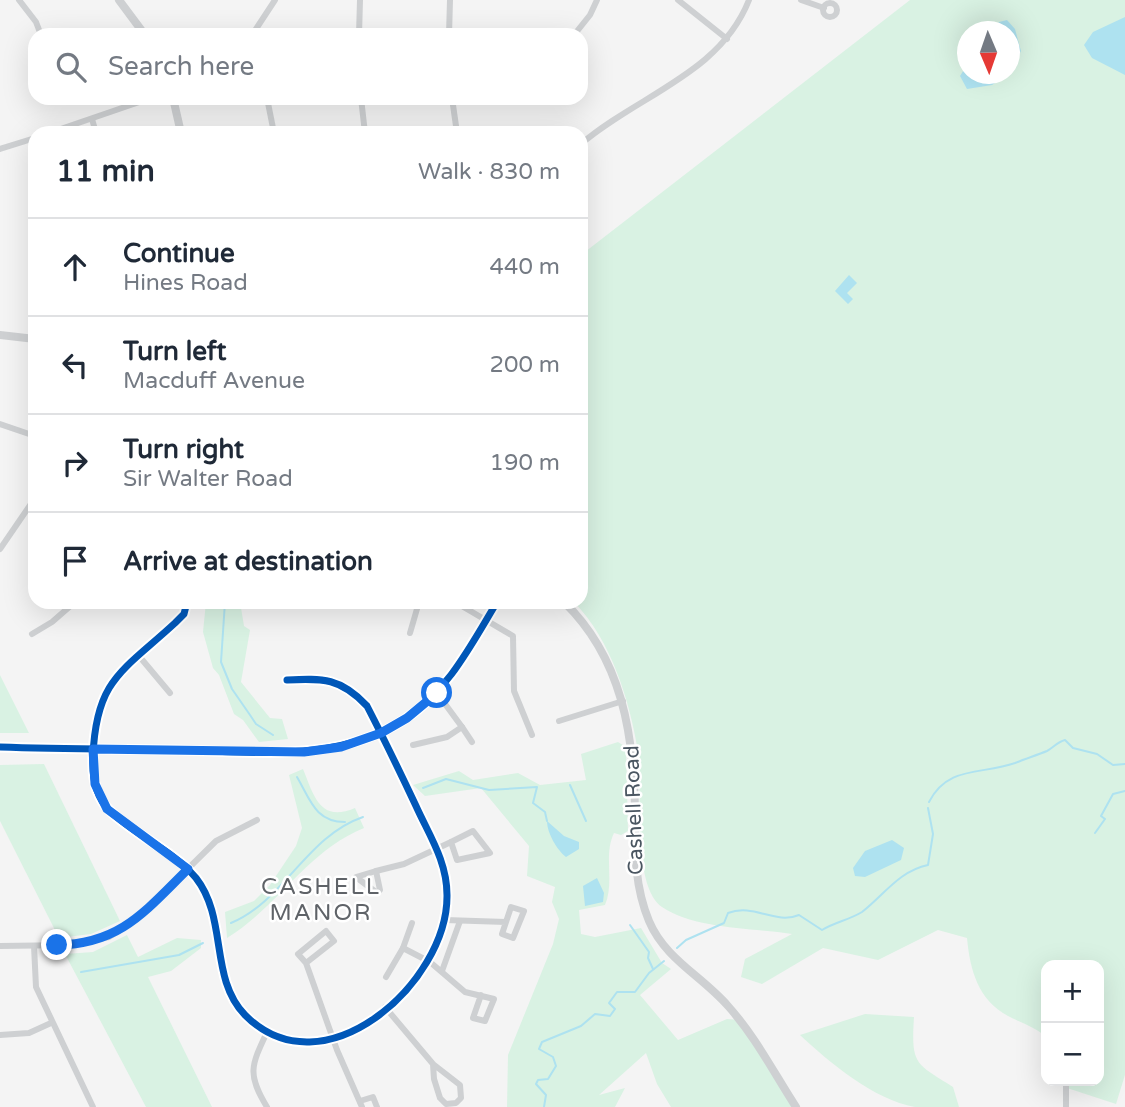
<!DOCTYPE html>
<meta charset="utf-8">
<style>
:root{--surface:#fff;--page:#f2f2f3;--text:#1f2937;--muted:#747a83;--line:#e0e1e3}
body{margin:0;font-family:"Varela Round",sans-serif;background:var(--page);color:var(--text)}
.controls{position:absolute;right:21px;bottom:21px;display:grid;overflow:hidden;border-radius:14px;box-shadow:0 7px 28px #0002}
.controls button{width:63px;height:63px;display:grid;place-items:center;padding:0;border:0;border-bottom:2px solid var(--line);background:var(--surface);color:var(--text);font:35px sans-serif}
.compass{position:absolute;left:957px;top:21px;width:63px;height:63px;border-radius:50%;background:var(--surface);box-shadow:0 7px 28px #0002;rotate:178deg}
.stop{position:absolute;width:21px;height:21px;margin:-16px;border:5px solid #1a73e8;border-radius:50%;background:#fff}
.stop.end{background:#1a73e8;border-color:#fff;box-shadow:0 2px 7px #0008}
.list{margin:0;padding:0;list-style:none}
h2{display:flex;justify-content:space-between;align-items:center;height:91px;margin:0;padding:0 28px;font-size:30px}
h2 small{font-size:23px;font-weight:400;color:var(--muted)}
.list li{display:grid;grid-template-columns:46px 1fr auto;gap:21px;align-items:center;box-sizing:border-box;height:98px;padding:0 28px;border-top:2px solid var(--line)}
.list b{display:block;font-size:26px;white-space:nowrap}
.list p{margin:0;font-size:23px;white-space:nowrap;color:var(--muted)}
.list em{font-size:23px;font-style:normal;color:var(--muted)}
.icon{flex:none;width:38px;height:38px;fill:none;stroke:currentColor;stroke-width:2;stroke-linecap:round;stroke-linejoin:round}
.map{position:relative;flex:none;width:1125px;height:1107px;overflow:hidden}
.search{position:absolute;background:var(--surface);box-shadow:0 7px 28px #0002;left:28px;top:28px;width:560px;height:77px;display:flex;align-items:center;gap:18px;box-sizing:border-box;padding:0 24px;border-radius:21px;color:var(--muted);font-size:26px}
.panel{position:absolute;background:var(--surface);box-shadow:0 7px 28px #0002;left:28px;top:126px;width:560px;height:483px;border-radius:21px}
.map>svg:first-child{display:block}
.green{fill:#d9f2e3;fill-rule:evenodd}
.water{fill:#aee2f0}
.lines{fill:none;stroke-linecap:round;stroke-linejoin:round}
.stream{stroke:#aee2f0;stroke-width:2}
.minor{stroke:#ced0d2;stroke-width:6}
.tertiary{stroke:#ced0d2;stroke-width:8}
.cycleway-casing{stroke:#fff;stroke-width:11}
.cycleway{stroke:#0057b8;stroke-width:7}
.route{stroke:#1a73e8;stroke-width:9}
.labels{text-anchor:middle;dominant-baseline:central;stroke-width:5;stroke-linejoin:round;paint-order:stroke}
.street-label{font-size:21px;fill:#4a5661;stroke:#fff}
.neighbourhood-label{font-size:23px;letter-spacing:2px;fill:#5f6368;stroke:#fff}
</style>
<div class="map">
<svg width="1125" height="1107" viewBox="0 0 1125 1107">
<rect width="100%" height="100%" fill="#f4f4f4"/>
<g class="green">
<path d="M910,0H1125V1075L1116,1104L1067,1088L1066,1081H1099V965H1046V1037C1036,1027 1021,1023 1008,1016C978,1000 970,970 967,938L938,930L878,960L823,948L762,984L741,977L745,959L792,934C753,928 694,929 662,907C631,885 643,788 638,752C630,701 611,640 574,602H581V255ZM968,32H1010V74H968Z"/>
<path d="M206,602H240L244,626L250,630L241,682L270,718L282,719L288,739L259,742L243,720L234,714L219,675L213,668L203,632Z"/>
<path d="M0,675L29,733H0Z"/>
<path d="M618,742L626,747L628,831L621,835L614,833C603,856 615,881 605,905L579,910L581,934L595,937L641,928L662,963L671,969L640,995L678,1040L727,1019L740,1020L796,1107H671L657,1084L646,1053L599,1095L625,1088L615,1107H507L508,1055L553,944L559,919L552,902L555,887L527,876L529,846L481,788L425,796L413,785L459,771L473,780L518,773L540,785L586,780L581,754Z"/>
<path d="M44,764L120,921L91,934L59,938L0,821V765Z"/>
<path d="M303,769C314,796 320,823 355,808L364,828C307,851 278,907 227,938L225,912L254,901L270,885L296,846L302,828L289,775Z"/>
<path d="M127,935L138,957L177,938L201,940V948L171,971L148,977L212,1107H146L65,954L93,952Z"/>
<path d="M865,1014L914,1017C911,1065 915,1063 953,1087L959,1107C945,1107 929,1107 915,1107C874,1100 829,1062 800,1035Z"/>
</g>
<g class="water">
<path d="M1125,17V75L1092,58L1084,45L1093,32Z"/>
<path d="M1007,20L1015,29L1021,51L1010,72V32L994,31L999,22Z"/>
<path d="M967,65L968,74H1008L992,85L967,89L960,76Z"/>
<path d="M849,275L857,283L847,293L853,299L848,304L835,291Z"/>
<path d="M547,821L564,836L579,842V849L566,857C557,850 547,833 547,821Z"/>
<path d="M892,840L904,848L901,860L865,877L855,876L853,868L865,851Z"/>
<path d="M597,878L604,893L603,902L585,906L583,886Z"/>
</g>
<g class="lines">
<g class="stream">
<path d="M225,602L221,662L232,689L250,715L256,724L273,735"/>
<path d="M297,777C310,799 315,822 345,822"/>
<path d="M570,785L586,821"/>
<path d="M423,788L446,779L489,790L537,787L533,803L545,812L547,821"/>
<path d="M929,802C948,765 982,775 1015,763C1025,759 1037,755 1047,751C1053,748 1057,742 1065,740L1073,748L1097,754L1113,765L1125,764"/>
<path d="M1095,833L1105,819L1101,816L1113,794L1125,791"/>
<path d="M231,923C284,901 307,836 363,817"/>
<path d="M630,925L649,952L648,958L653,969"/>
<path d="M677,948L686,940L724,923L728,913C754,903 775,925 799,915L822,930C835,922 849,920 862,912C884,895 899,871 928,865L933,834L928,808"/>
<path d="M81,972L179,955L203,943"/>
<path d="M544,1107L546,1095L536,1084L538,1080L548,1079L556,1066L553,1057L539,1049L542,1042L581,1026L595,1014L610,1016L615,1009L609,1003L617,992H635L649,973L664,961"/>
</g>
<g class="minor">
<path d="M19,0L36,22L41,35"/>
<path d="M678,0L727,39"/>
<path d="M801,0L824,8"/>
<circle cx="830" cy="10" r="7"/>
<path d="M252,35L275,0"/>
<path d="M359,35L360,0"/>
<path d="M449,35L450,0"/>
<path d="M574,35L590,15L597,0"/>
<path d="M267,98L274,133"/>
<path d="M361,98L365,133"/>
<path d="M452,98L457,133"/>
<path d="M92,119L96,133"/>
<path d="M49,133L151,98"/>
<path d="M581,144C638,95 720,74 749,0"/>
<path d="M0,149L35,138"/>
<path d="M0,424L35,436"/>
<path d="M0,549L35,498"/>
<path d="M187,602L184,614L175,623C123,671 96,679 93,756C92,775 94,795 109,810C135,836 172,849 196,878C228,919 209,978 245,1015C323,1094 448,983 447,895C447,861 429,835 416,806C400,772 384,739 367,706C341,678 323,678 287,680"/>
<path d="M455,602L513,636L514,691L532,735"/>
<path d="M410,633L419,602"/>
<path d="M32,634L52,622L75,602"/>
<path d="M139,656L170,693"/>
<path d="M559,721L623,701"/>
<path d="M462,727L472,742"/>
<path d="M413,745L447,737L462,727L437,693"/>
<path d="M473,831L490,853L457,860L451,842Z"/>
<path d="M376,871L404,864L451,842"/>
<path d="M376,871L380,890L377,893L356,877Z"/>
<path d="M445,920L506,922L502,934L513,938L524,911L511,907L506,922"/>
<path d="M0,946L71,945L109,937L137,919L216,841L257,820"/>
<path d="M34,946L36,987L93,1107"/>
<path d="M403,948L412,923"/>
<path d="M306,963L298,954L326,931L334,941L306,963L337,1050L362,1107"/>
<path d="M442,971L460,921"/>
<path d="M386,977L403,948L430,962L465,992L494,999L485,1021L473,1018L481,995"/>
<path d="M385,1007L433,1064L460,1085L461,1098L456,1103L446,1104L440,1098L434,1079L433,1064"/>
<path d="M0,1035L29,1033L51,1023"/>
<path d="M360,1101L373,1097L377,1107"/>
<path d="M267,1107C247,1074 251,1066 267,1032"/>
<path d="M1066,1107V1081"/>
</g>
<g class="tertiary">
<path d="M119,0L145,35"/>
<path d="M173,98L181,133"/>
<path d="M0,335L35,339"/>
<path d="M564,602C622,658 634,735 635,812C635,850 634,885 649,921C665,959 702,976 728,1006C755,1036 774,1073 796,1107"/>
<path d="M0,747C59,749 118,749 177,750C254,751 337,764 405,719C448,691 471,645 497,602"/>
</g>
<g class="cycleway-casing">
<g id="cycleway">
<path d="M187,602L184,614L175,623C123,671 96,679 93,756C92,775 94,795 109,810C135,836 172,849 196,878C228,919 209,978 245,1015C323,1094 448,983 447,895C447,861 429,835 416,806C400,772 384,739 367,706C341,678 323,678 287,680"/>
<path d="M0,747C59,749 118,749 177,750C254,751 337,764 405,719C448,691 471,645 497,602"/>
</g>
</g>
<use href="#cycleway" class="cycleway"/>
</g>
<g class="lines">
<path class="route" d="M57,945C121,944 146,910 188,869L107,809L95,784L93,749L304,752L341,747L381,733L407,718L437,693"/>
</g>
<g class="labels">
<g class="street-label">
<text transform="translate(634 810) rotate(-92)">Cashell Road</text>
</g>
<g class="neighbourhood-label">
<text x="321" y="887">CASHELL<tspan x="321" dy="26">MANOR</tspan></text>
</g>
</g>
</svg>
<div class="controls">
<button>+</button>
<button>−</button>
</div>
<svg class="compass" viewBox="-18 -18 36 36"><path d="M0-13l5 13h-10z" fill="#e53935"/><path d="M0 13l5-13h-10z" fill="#747a83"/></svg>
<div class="stop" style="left:437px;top:693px"></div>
<div class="stop end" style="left:57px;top:945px"></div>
<div class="search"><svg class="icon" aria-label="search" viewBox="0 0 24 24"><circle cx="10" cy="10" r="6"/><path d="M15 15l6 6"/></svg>Search here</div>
<section class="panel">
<h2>11 min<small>Walk · 830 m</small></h2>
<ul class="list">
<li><svg class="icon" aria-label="ahead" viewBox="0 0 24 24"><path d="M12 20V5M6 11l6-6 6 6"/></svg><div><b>Continue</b><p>Hines Road</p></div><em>440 m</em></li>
<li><svg class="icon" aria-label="left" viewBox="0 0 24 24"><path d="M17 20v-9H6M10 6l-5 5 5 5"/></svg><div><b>Turn left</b><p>Macduff Avenue</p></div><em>200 m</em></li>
<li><svg class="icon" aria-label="right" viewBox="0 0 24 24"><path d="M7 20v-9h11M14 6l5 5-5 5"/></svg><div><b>Turn right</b><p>Sir Walter Road</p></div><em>190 m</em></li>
<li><svg class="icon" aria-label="arrive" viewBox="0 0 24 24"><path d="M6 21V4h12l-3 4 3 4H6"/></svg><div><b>Arrive at destination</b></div></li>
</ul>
</section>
</div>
